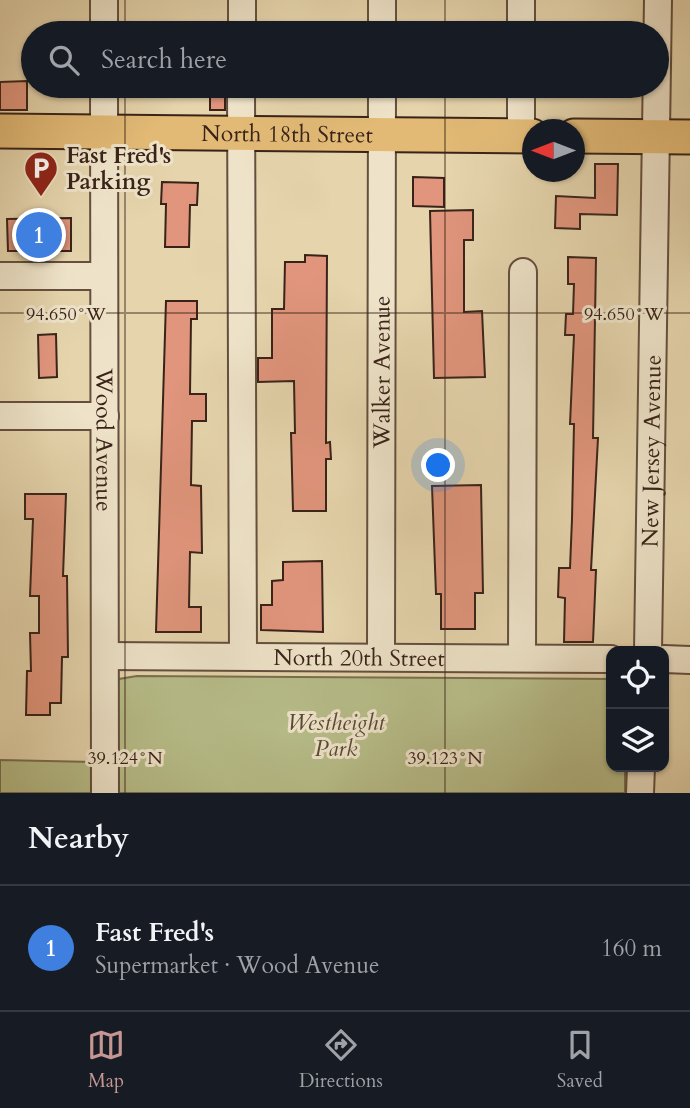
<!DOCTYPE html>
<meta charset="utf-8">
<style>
:root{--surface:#171b24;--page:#20242c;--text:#f1f3f6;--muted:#9ea1a6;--line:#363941;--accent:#c59692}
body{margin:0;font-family:Cardo,serif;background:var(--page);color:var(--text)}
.controls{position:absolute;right:21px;bottom:21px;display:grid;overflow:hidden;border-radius:14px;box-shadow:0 2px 5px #0004}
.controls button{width:63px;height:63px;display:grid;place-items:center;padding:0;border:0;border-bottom:2px solid var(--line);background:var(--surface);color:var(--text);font:35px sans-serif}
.compass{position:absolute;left:522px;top:119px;width:63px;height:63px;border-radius:50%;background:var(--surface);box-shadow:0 2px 5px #0004;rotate:270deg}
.you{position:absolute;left:439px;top:466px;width:24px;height:24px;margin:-18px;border:5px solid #fff;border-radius:50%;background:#1a73e8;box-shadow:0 0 0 10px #1a73e833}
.badge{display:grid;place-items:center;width:46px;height:46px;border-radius:50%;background:var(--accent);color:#fff;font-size:23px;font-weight:700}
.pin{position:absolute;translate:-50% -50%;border:4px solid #fff;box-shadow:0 2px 7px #0006}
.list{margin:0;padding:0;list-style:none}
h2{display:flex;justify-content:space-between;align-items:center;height:91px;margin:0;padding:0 28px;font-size:30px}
h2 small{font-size:23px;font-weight:400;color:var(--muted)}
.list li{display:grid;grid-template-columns:46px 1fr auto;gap:21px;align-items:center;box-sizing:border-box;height:126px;padding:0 28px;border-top:2px solid var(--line)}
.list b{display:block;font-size:26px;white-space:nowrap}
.list p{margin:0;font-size:23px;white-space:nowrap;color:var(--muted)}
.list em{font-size:23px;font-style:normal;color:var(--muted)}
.icon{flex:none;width:38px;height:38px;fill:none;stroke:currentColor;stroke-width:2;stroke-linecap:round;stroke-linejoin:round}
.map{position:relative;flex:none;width:690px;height:793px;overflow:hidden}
.search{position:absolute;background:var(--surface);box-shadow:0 2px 5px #0004;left:21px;right:21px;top:21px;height:77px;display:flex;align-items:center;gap:18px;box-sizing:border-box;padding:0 24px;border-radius:38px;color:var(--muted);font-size:26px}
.sheet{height:217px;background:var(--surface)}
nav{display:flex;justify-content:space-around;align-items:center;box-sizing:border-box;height:98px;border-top:2px solid var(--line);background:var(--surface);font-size:19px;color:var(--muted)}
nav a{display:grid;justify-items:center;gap:4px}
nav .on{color:var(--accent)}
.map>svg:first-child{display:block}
.green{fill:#b6bc88;stroke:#787050;stroke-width:2}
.building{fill:#e0957c;stroke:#392319;stroke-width:2}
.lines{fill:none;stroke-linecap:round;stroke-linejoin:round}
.minor-casing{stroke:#644f3e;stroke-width:30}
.major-casing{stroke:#392319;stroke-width:37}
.minor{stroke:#eee3c9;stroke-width:26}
.major{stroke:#e2ba76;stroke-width:33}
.ticks{fill:none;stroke:#392319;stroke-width:2;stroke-opacity:0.45}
.labels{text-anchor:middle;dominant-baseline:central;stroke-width:6;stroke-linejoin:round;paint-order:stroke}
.street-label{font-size:23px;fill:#392319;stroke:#eee3c9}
.poi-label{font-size:23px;font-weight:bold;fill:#392319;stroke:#eee3c9;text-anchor:start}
.park-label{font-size:23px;font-style:italic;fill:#584935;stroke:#eee3c9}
.ticks-label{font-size:18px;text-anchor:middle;fill:#392319;stroke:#eee3c9;stroke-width:6;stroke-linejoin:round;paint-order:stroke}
</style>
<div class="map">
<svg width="690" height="793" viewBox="0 0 690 793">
<rect width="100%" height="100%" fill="#e5d4ac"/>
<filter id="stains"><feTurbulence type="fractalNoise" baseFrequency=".00286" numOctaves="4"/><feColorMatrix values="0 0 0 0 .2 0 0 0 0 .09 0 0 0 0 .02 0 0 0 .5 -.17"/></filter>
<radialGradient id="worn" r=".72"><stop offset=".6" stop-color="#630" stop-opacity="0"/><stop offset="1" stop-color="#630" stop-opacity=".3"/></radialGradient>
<g class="green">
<path d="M137,676L611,679V767H625V793H117V685L119,679Z"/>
<path d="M0,760L94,762V793H0Z"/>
</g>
<g class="building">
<path d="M27,81V110H0V82Z"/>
<rect x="210" y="86" width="15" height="24"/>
<path d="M595,164H618L617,215L580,214V229L555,228L556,196L595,198Z"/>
<path d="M413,177L444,178V207L413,206Z"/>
<path d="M162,182L198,183L197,205H190L189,247H165L166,204H161Z"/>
<path d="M473,210V240H464V312L482,311L485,377L434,378L430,211Z"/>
<path d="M71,218V251H8L7,219Z"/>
<path d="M305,255L327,256L326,443L330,442L331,459H326V511H293L291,433H295L294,381L258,382V358H272V309H284L285,262H305Z"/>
<path d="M568,257L596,258L593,438H598L591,570H596L593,642H564L565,598L558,597L559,568H570L572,519L574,424H570L574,335H565L566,314H573L574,284H568Z"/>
<path d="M166,301H197V319H191L190,394H206V421H192L191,485L201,486L202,553L190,552L189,607H201V632H156Z"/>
<path d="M56,334L57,377L39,378L38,335Z"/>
<path d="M481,485L483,593H475V629H441V594H436L432,486Z"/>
<path d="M25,494H66L63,576H67L68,657H62L61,703H50V715H26L27,671H31L30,633H39V596H30L33,519H25Z"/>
<path d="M322,561L323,632L261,630V605H272V581L283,580V562Z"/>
</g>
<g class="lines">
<g class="minor-casing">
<g id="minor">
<path d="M382,0V33"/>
<path d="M521,0V33"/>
<path d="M104,33V0"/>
<path d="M242,33V0"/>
<path id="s1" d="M104,86L105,793"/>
<path d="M241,86L243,656"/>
<path d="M521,86V136"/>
<path d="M0,276H104"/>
<path d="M0,416H105"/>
<path id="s2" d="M648,651L658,0"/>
<path id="s3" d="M105,656L611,659"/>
<path id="s4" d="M381,657L382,86"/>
<path d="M522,658L523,272"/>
<path d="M664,659L690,660"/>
<path d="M640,793L641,767"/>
</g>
</g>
<g class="major-casing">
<g id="major">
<path id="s5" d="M0,131L532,136"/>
<path d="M574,136L690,137"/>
</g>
</g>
<use href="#minor" class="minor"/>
<use href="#major" class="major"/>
</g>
<path class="ticks" d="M125,0V33M445,0V33M125,86V793M445,86V793M0,313H690"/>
<defs>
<g id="parking-pin" transform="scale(1.75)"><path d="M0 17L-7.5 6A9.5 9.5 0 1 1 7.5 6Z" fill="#8f2418" stroke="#eee3c9"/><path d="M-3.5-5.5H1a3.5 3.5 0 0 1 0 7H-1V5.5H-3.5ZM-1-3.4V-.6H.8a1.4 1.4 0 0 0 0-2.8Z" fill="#fff"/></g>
</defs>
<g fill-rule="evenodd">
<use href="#parking-pin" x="41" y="168"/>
</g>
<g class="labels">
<g class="street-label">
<text stroke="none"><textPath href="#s5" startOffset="287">North 18th Street</textPath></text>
<text stroke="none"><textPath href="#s4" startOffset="285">Walker Avenue</textPath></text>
<text stroke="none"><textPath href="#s1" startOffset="354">Wood Avenue</textPath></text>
<text stroke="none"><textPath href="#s2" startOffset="200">New Jersey Avenue</textPath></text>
<text stroke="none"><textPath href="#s3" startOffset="254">North 20th Street</textPath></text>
</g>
<g class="poi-label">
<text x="66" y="155">Fast Fred's<tspan x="66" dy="26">Parking</tspan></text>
</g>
<g class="park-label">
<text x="336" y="722">Westheight<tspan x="336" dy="26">Park</tspan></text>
</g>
</g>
<g class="ticks-label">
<text x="624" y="320">94.650°W</text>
<text x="66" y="320">94.650°W</text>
<text x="125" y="764">39.124°N</text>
<text x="445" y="764">39.123°N</text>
</g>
<rect width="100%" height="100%" filter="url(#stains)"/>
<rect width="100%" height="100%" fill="url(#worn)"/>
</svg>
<div class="controls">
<button><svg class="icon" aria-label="locate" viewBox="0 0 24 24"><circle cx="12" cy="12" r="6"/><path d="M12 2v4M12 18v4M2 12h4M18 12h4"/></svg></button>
<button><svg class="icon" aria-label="layers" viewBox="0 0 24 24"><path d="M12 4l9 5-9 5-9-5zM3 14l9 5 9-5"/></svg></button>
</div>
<svg class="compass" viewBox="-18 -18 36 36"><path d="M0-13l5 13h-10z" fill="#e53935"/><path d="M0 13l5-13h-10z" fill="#9ea1a6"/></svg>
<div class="you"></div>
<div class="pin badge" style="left:39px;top:235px;background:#3f7fe0">1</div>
<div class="search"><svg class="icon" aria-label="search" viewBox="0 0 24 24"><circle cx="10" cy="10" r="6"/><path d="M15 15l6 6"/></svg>Search here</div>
</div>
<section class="sheet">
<h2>Nearby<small></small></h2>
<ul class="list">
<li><span class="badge" style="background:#3f7fe0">1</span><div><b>Fast Fred's</b><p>Supermarket · Wood Avenue</p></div><em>160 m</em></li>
</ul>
</section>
<nav>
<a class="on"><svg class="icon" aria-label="map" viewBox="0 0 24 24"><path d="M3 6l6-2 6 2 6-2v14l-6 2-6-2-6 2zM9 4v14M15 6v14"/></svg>Map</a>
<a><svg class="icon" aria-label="directions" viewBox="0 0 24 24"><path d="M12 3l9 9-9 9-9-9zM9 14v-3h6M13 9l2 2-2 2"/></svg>Directions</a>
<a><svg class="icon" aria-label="saved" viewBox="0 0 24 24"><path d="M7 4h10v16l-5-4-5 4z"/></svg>Saved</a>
</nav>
